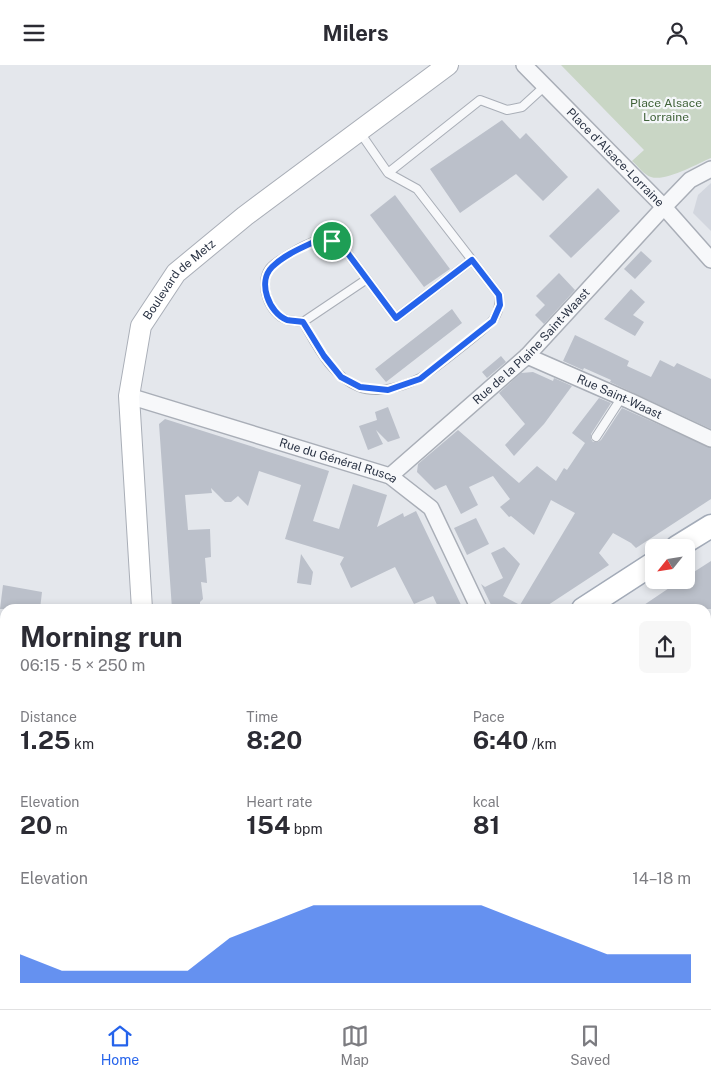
<!DOCTYPE html>
<html lang="en">
<head>
<meta charset="utf-8">
<style>
  :root { --surface:#fff; --page:#f7f7f7; --text:#2b2b33; --muted:#7c7c81; --line:#e1e1e2; --accent:#2563eb }
  body { margin:0; font-family:"Public Sans",sans-serif; background:var(--page); color:var(--text); height:100vh; display:flex; flex-direction:column; font-size:19px; white-space:nowrap }
  * { box-sizing:border-box; margin:0 }
  p { font-size:16px; color:var(--muted) }
  .icon { flex:none; width:28px; height:28px; fill:none; stroke:currentColor; stroke-width:2; stroke-linecap:round; stroke-linejoin:round }
  .map { position:relative; flex:1; overflow:hidden }
  .panel { position:absolute; left:0px; top:539px; width:711px; height:406px; display:flex; flex-direction:column; background:var(--surface); border-radius:15px 15px 0 0; box-shadow:0 2px 8px #0003 }
  .panel>* { flex:none }
  .needle { width:32px; rotate:240deg }
  .controls { position:absolute; left:645px; top:474px; display:grid; gap:10px }
  .controls a { display:grid; place-items:center; width:50px; height:50px; border-radius:8px; background:var(--surface); box-shadow:0 2px 8px #0003; font-size:25px }
  .pin { position:absolute; display:grid; place-items:center; width:42px; height:42px; color:#fff; margin:-21px; border:2px solid #fff; border-radius:50%; box-shadow:0 1px 5px #0007 }
  .round { display:grid; place-items:center; flex:none; width:52px; height:52px; border-radius:8px; background:var(--page) }
  .overview { display:flex; align-items:center; justify-content:space-between; height:85px; padding:0 20px }
  h1 { font-size:28px; font-weight:700; line-height:38px }
  .stats { display:grid; grid-template-columns:repeat(3,1fr); gap:8px; height:85px; padding:5px 20px }
  .stats div { display:grid; align-content:center }
  .stats b { font-size:25px; font-weight:700 }
  .stats small { font-size:14px; font-weight:400 }
  .stats p { font-size:14px }
  .chart { height:140px; padding:10px 20px }
  .chart p { display:flex; justify-content:space-between }
  .chart svg { width:100%; height:90px; margin-top:5px; fill:var(--accent); opacity:.7 }
  header { display:flex; justify-content:space-between; align-items:center; height:65px; padding:0 20px; background:var(--surface); font-size:22px; font-weight:700 }
  .dock { display:flex; justify-content:space-around; align-items:center; height:70px; border-top:1px solid var(--line); background:var(--surface); font-size:14px; color:var(--muted) }
  .dock a { display:grid; justify-items:center; gap:2px }
  .dock .current { color:var(--accent) }
  .map>svg:first-child { display:block }
  .built { fill:#d2d6de }
  .green { fill:#c9d6c5 }
  .water { fill:#9fb4cc }
  .building { fill:#bbc0ca }
  .lines { fill:none; stroke-linecap:round; stroke-linejoin:round }
  .lane-casing { stroke:#a9aeb7; stroke-width:10 }
  .street-casing { stroke:#a9aeb7; stroke-width:18 }
  .secondary-casing { stroke:#a9aeb7; stroke-width:22 }
  .primary-casing { stroke:#a3abb8; stroke-width:25 }
  .lane { stroke:#f7f8fa; stroke-width:8 }
  .street { stroke:#f7f8fa; stroke-width:15 }
  .secondary { stroke:#fff; stroke-width:20 }
  .primary { stroke:#fff; stroke-width:22 }
  .route-casing { stroke:#fff; stroke-width:10 }
  .route { stroke:#2563eb; stroke-width:6 }
  .labels { text-anchor:middle; stroke-width:4.5; stroke-linejoin:round; paint-order:stroke }
  .park-label { font-size:12px; fill:#3f6138; stroke:#f4f6f9 }
  .street-label { font-size:12px; fill:#2b3445; stroke:#f4f6f9 }
</style>
</head>
<body>
<header><svg class="icon" aria-label="menu" viewBox="0 0 24 24"><path d="M4 6h16M4 12h16M4 18h16"/></svg>Milers<svg class="icon" aria-label="person" viewBox="0 0 24 24"><circle cx="12" cy="8" r="4"/><path d="M4 21q1-7 8-7t8 7"/></svg></header>
<div class="map">
<svg width="711" height="944" viewBox="0 0 711 944">
  <rect width="100%" height="100%" fill="#e4e7ec"/>
  <path class="built" d="M 711,118 L 711,166 L 693,148 L 698,130 Z"/>
  <path class="green" d="M 561,0 L 711,0 L 711,93 C 697,99 665,117 651,112 C 644,110 638,101 632,96 L 644,85 Z"/>
  <path class="water" d="M 711,868 L 711,944 L 577,944 L 582,940 L 706,940 L 706,871 Z"/>
  <path class="building" d="M 502,55 L 520,74 L 526,68 L 568,112 L 543,136 L 516,109 L 460,148 L 430,104 Z
    M 598,123 L 620,146 L 571,193 L 549,171 Z
    M 395,130 L 450,204 L 424,222 L 370,150 Z
    M 641,186 L 652,196 L 635,214 L 624,204 Z
    M 559,208 L 575,225 L 544,259 L 535,250 L 545,240 L 536,231 Z
    M 631,224 L 645,237 L 633,250 L 644,257 L 635,271 L 604,254 Z
    M 452,244 L 462,258 L 386,317 L 375,304 Z
    M 575,270 L 629,296 L 627,301 L 651,312 L 660,295 L 674,302 L 677,298 L 711,314 L 711,364 L 610,317 L 611,315 L 584,303 L 583,305 L 563,296 Z
    M 501,291 L 506,297 L 487,313 L 482,307 Z
    M 533,307 L 553,316 L 554,313 L 572,321 L 544,359 L 514,391 L 505,380 L 525,359 L 499,328 L 521,308 Z
    M 599,333 L 611,338 L 591,369 L 591,374 L 593,377 L 598,377 L 601,375 L 622,343 L 711,383 L 711,434 L 636,483 L 631,478 L 613,468 L 599,488 L 609,500 L 542,544 L 493,544 L 481,519 L 485,522 L 503,513 L 491,488 L 504,482 L 520,499 L 503,531 L 520,540 L 575,448 L 551,435 L 534,470 L 511,451 L 509,452 L 500,442 L 510,434 L 493,411 L 469,422 L 478,440 L 461,449 L 446,420 L 435,425 L 417,407 L 418,399 L 458,365 L 519,418 L 537,401 L 556,416 L 564,403 L 567,405 L 585,378 L 572,368 Z
    M 388,342 L 400,373 L 388,377 L 376,365 L 383,379 L 368,385 L 359,361 L 377,355 L 375,347 Z
    M 165,354 L 329,406 L 313,456 L 339,464 L 353,419 L 387,430 L 377,462 L 403,448 L 404,452 L 416,446 L 463,544 L 439,544 L 433,531 L 414,539 L 395,502 L 351,523 L 340,499 L 344,492 L 285,474 L 301,420 L 259,406 L 248,441 L 238,431 L 231,437 L 225,437 L 211,423 L 212,428 L 185,430 L 188,465 L 210,464 L 211,492 L 205,493 L 207,518 L 201,517 L 203,534 L 200,537 L 200,544 L 172,544 L 159,359 Z
    M 476,453 L 489,479 L 467,490 L 454,463 Z
    M 301,489 L 313,507 L 311,520 L 297,518 Z
    M 711,496 L 711,544 L 638,544 L 681,515 L 686,515 L 686,512 Z
    M 3,520 L 42,527 L 40,544 L 0,544 Z"/>
  <g class="lines">
    <g class="lane-casing">
      <path id="lane" d="M 359,66 L 388,108 L 417,124 L 499,230 C 500,239 499,247 493,255 C 489,261 426,311 418,314 C 402,322 377,329 359,322 C 331,311 317,281 303,257 C 298,256 292,256 287,255 C 269,249 258,219 270,203 C 276,196 308,177 317,176 C 327,175 335,178 343,182 L 396,253 L 472,195
        M 388,108 L 480,35 L 507,45 L 522,42 L 545,21
        M 303,257 L 367,214
        M 596,372 L 622,332
        M 0,614 L 5,613
        M 0,740 L 5,739
        M 149,940 L 151,944"/>
    </g>
    <g class="street-casing">
      <g id="street">
        <path id="s1" d="M 524,0 L 664,142 L 690,115 L 711,104"/>
        <path id="s2" d="M 527,291 L 630,336 L 711,374"/>
        <path id="s3" d="M 129,331 L 390,411 L 431,443 L 479,544"/>
        <path id="s4" d="M 390,411 L 527,291 L 664,142 L 711,195"/>
        <path d="M 706,672 L 711,676"/>
        <path d="M 706,789 L 711,787"/>
        <path d="M 193,940 L 195,944"/>
      </g>
    </g>
    <g class="secondary-casing">
      <g id="secondary">
        <path id="s5" d="M 142,544 L 129,331 L 141,261 L 176,208 L 245,151 L 448,0"/>
        <path d="M 0,762 L 5,762"/>
        <path d="M 0,782 L 5,783"/>
        <path d="M 491,940 L 504,944"/>
      </g>
    </g>
    <g class="primary-casing">
      <path id="primary" d="M 677,482 L 711,461
        M 583,544 L 654,498
        M 0,917 L 5,914"/>
    </g>
    <use href="#lane" class="lane"/>
    <use href="#street" class="street"/>
    <use href="#secondary" class="secondary"/>
    <use href="#primary" class="primary"/>
  </g>
  <g class="lines">
    <g class="route-casing">
      <path id="route" d="M 316,176 L 332,176 L 343,182 L 396,253 L 472,195 L 499,230 L 500,240 L 493,256 L 420,314 L 388,325 L 360,322 L 341,312 L 324,291 L 303,257 C 298,256 292,256 287,255 C 269,248 257,217 272,202 C 284,190 301,183 316,176 Z"/>
    </g>
    <use href="#route" class="route"/>
  </g>
  <g class="labels">
    <g class="park-label">
      <text x="666" y="42">Place Alsace<tspan x="666" dy="14">Lorraine</tspan></text>
    </g>
    <g class="street-label">
      <text dy="4" stroke="none"><textPath href="#s1" startOffset="130">Place d'Alsace-Lorraine</textPath></text>
      <text dy="4" stroke="none"><textPath href="#s5" startOffset="345">Boulevard de Metz</textPath></text>
      <text dy="4" stroke="none"><textPath href="#s4" startOffset="192">Rue de la Plaine Saint-Waast</textPath></text>
      <text dy="4" stroke="none"><textPath href="#s2" startOffset="101">Rue Saint-Waast</textPath></text>
      <text dy="4" stroke="none"><textPath href="#s3" startOffset="219">Rue du Général Rusca</textPath></text>
    </g>
  </g>
</svg>
<div class="controls">
<a><svg class="needle" viewBox="-14 -14 28 28"><path d="M0-13l5 13h-10z" fill="#e53935"/><path d="M0 13l5-13h-10z" fill="#7c7c81"/></svg></a>
</div>
<div class="pin" style="left:332px;top:176px;background:#1e9e55"><svg class="icon" aria-label="arrive" viewBox="0 0 24 24"><path d="M6 21V4h12l-3 4 3 4H6"/></svg></div>
<section class="panel">
<div class="overview"><div><h1>Morning run</h1><p>06:15 · 5 × 250 m</p></div><a class="round"><svg class="icon" aria-label="share" viewBox="0 0 24 24"><path d="M12 15V3M7 8l5-5 5 5M5 13v7h14v-7"/></svg></a></div>
<div class="stats">
<div><p>Distance</p><b>1.25<small> km</small></b></div>
<div><p>Time</p><b>8:20</b></div>
<div><p>Pace</p><b>6:40<small> /km</small></b></div>
</div>
<div class="stats">
<div><p>Elevation</p><b>20<small> m</small></b></div>
<div><p>Heart rate</p><b>154<small> bpm</small></b></div>
<div><p>kcal</p><b>81</b></div>
</div>
<div class="chart"><p><span>Elevation</span>14–18 m</p>
<svg viewBox="0 0 160 44" preserveAspectRatio="none"><path d="M0 44V30L10 38L20 38L30 38L40 38L50 22L60 14L70 6L80 6L90 6L100 6L110 6L120 14L130 22L140 30L150 30L160 30V44z"/></svg>
</div>
</section>
</div>
<nav class="dock">
<a class="current"><svg class="icon" aria-label="home" viewBox="0 0 24 24"><path d="M3 11l9-7 9 7M6 9v11h12V9"/></svg>Home</a>
<a><svg class="icon" aria-label="map" viewBox="0 0 24 24"><path d="M3 6l6-2 6 2 6-2v14l-6 2-6-2-6 2zM9 4v14M15 6v14"/></svg>Map</a>
<a><svg class="icon" aria-label="saved" viewBox="0 0 24 24"><path d="M7 4h10v16l-5-4-5 4z"/></svg>Saved</a>
</nav>
</body>
</html>
